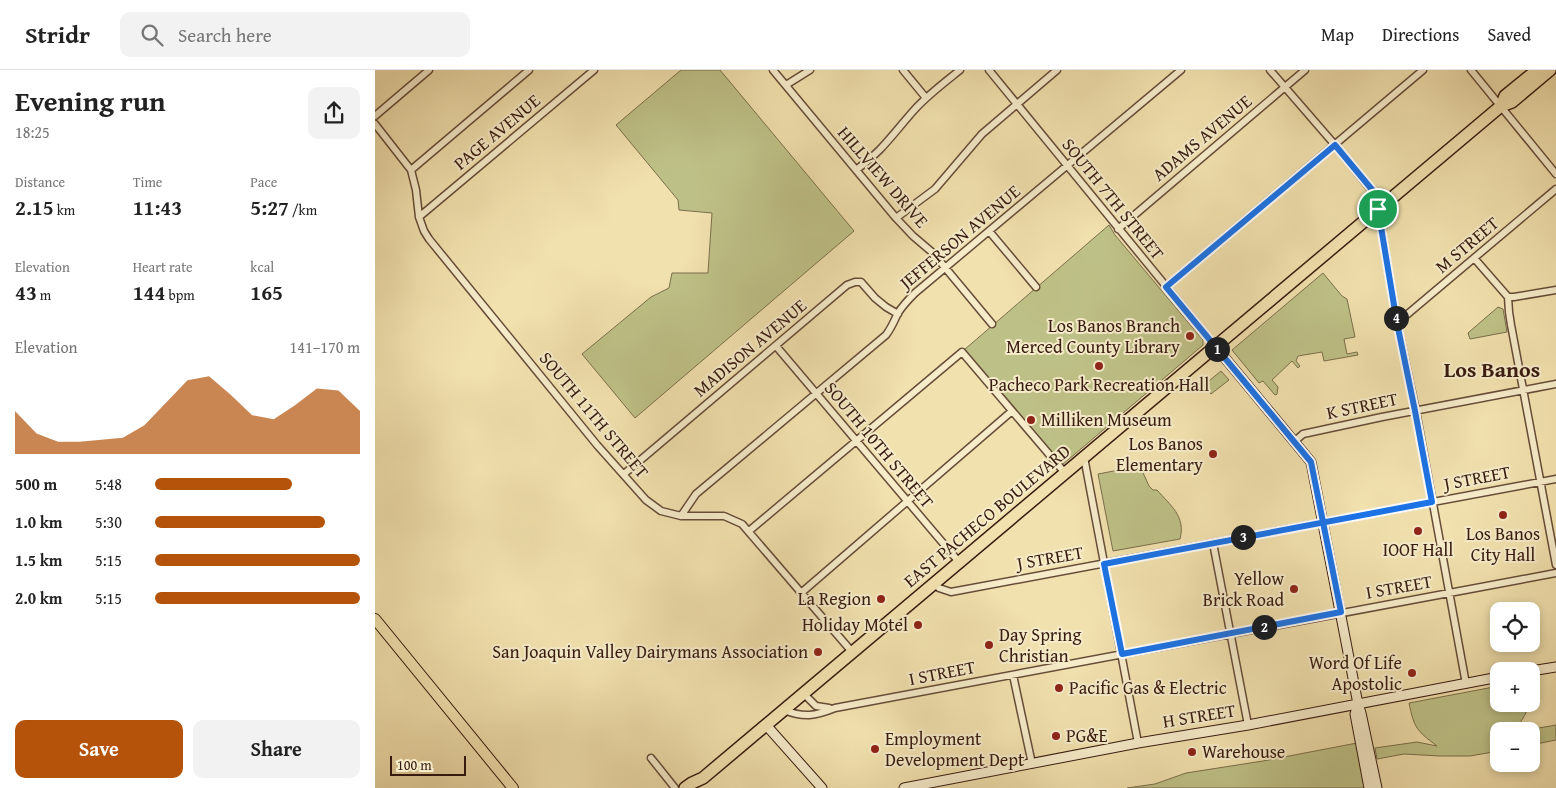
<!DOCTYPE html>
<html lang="en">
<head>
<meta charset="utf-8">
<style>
  :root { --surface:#fff; --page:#f2f2f2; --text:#222; --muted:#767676; --line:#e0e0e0; --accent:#b45309 }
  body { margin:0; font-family:"Gentium Book Plus",serif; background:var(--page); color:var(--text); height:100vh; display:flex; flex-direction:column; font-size:19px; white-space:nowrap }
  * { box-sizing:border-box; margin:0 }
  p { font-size:16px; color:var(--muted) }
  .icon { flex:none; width:28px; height:28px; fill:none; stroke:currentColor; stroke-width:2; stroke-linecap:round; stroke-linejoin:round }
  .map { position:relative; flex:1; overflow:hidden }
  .side { display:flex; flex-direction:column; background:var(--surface); width:375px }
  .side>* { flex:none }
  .controls { position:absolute; left:1115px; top:532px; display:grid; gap:10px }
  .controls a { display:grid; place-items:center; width:50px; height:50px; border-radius:10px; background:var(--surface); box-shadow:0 2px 8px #0003; font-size:25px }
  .scale { position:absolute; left:15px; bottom:12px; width:76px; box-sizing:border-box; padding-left:5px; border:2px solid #381b10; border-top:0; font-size:14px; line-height:18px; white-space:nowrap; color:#381b10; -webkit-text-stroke:4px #f6ecca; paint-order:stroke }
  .pin { position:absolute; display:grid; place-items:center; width:42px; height:42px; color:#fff; margin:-21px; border:2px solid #fff; border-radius:50%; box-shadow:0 1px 5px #0007 }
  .km { position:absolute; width:25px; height:25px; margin:-12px; border-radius:50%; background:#222; color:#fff; font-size:14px; line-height:25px; text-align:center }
  .round { display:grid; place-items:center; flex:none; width:52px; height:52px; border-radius:10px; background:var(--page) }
  .overview { display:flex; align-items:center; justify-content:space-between; height:85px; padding:0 15px }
  h1 { font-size:28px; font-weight:700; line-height:38px }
  .metrics { display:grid; grid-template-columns:repeat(3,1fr); gap:8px; height:85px; padding:5px 15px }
  .metrics div { display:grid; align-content:center }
  .metrics b { font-size:21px; font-weight:700 }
  .metrics small { font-size:14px; font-weight:400 }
  .metrics p { font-size:14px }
  .chart { height:140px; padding:10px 15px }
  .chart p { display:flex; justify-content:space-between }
  .chart svg { width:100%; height:90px; margin-top:5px; fill:var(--accent); opacity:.7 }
  .cta { display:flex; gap:10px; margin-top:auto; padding:10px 15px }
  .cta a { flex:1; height:58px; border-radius:10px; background:var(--accent); color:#fff; font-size:20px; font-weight:700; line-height:58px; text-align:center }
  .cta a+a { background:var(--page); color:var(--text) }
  ul { padding:0 15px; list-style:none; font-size:16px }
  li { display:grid; grid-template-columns:80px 60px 1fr; align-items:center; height:38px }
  li i { height:12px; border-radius:6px; background:var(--accent) }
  header { display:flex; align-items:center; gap:30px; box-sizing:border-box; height:70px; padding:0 25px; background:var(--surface); border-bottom:1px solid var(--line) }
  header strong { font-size:24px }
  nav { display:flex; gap:28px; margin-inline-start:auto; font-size:18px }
  .search { width:350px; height:45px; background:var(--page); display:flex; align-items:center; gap:12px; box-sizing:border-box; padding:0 18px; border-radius:10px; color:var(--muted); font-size:19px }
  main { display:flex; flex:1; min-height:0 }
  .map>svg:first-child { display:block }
  .green { fill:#bec187; stroke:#7b6e4c }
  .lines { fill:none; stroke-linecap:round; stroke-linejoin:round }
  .street-casing { stroke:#664c38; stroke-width:9 }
  .secondary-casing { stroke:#381b10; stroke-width:11 }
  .primary-casing { stroke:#381b10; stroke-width:12 }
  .highway-casing { stroke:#381b10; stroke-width:14 }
  .street { stroke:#f6ecca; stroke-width:6 }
  .secondary { stroke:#f6ecca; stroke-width:9 }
  .primary { stroke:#f1e1ae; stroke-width:10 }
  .highway { stroke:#f1e1ae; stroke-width:11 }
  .route-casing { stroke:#fff; stroke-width:10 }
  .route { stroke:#1a73e8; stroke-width:6 }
  .poi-dot { fill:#8f2418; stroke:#f6ecca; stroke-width:2 }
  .labels { text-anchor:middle; stroke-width:4; stroke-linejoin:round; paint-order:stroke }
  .street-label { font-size:18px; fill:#381b10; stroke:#f6ecca }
  .poi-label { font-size:18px; fill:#381b10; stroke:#f6ecca; text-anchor:end }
  .district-label { font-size:22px; font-weight:bold; fill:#381b10; stroke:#f6ecca }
</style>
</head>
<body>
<header>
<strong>Stridr</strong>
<div class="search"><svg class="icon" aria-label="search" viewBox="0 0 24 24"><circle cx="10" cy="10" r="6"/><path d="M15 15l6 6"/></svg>Search here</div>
<nav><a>Map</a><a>Directions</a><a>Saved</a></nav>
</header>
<main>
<section class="side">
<div class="overview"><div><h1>Evening run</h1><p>18:25</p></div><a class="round"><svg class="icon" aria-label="share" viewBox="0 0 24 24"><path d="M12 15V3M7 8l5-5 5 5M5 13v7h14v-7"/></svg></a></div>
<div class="metrics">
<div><p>Distance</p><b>2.15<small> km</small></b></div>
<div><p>Time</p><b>11:43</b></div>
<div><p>Pace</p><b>5:27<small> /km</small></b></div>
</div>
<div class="metrics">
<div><p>Elevation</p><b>43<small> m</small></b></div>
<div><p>Heart rate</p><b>144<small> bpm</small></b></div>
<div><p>kcal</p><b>165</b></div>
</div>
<div class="chart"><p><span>Elevation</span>141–170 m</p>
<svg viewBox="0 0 160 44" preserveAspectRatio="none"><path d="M0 44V23L10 34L20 38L30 38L40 37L50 36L60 30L70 19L80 8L90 6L100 15L110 25L120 27L130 20L140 12L150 13L160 23V44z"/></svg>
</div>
<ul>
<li><b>500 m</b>5:48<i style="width:67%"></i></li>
<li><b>1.0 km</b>5:30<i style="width:83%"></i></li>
<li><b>1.5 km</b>5:15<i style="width:100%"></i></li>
<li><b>2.0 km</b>5:15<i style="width:100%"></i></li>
</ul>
<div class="cta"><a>Save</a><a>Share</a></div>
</section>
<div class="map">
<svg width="1181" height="718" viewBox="0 0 1181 718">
  <rect width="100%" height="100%" fill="#f1e1ae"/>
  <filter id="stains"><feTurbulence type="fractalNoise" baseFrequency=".004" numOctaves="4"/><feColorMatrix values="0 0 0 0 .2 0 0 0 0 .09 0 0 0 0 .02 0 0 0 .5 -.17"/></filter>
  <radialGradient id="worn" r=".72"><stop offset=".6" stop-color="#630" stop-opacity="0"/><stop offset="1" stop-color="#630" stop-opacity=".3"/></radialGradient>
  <path class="green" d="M 306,0 L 345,0 L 479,161 L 260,348 L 207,284 L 276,227 L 294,218 L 297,203 L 333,203 L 337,143 L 304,140 L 303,130 L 241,55 Z
    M 734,155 L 740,165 L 828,270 L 828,275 L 687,395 L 589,280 Z
    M 948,203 L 967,226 L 972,229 L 980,267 L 969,269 L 972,284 L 982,282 L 983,285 L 949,291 L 947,282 L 923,286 L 921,291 L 925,296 L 923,298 L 917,291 L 897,310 L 903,317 L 902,324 L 900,325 L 888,311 L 884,313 L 857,280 Z
    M 1123,237 L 1128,239 L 1132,262 L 1095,269 L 1093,263 Z
    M 846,301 L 854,310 L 836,324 L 829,315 Z
    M 765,396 L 774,416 L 778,420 L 782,420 C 795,435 811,446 805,469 L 738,481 L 723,404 Z
    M 1124,616 L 1124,634 L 1154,634 C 1151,645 1146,653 1137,661 L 1124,661 L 1124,681 L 1095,686 L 1065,686 L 1029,684 L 1002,689 L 1000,678 L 1042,672 L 1062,676 C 1042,661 1039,658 1034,633 Z
    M 1181,655 L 1181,670 L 1156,675 L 1156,661 L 1147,661 Z
    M 982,673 L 990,718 L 752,718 L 780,714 L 811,703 L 888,691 Z"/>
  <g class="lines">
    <g class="street-casing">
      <path id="street" d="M 398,0 L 521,148 L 538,166 L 558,183 L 617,254
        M 528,0 L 551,28
        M 614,0 L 840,276
        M 895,0 L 960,75 L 1001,126 L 1022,253 L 1041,341 L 1091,614
        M 1096,0 L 1181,104
        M 411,15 L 435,0
        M 0,46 L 54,0
        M 0,54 L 36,100 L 41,120 L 44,147 L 49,161 L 54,169 L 222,375 L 271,430 L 286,441 L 306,446 L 349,446 L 367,454 L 478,583
        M 36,100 L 154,0
        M 481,100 C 507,82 520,61 541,38 C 554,24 570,12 585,0
        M 44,147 L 219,0
        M 521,148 L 560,119 L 607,64 L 682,0
        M 743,159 L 930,0
        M 614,161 L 661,217
        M 1099,188 L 1133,227 L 1134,242 L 1136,255 L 1181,495
        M 791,217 L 1048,0
        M 1133,227 L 1139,227 L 1181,220
        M 1022,253 L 1181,119
        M 401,276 L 584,492
        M 920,371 L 928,364 L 1007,347 L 1181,314
        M 709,387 L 763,673
        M 249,404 L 472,215 L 480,212 L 486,212 L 500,228 L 511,237 L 523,244
        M 306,446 L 321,424 L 511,265 C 517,257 519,251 523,243 C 528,235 534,229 540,223 L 806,0
        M 374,461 L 587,282 L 690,403
        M 838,473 L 873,655
        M 560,514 L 564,518 L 576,522 L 1181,409
        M 426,523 L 637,341
        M 638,605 L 657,694
        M 429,624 L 441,636 L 454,638
        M 409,640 C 429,648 440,646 460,638 L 1181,503
        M 276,688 L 300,718"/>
    </g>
    <g class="secondary-casing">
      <path id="secondary" d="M 840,276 L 936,392 L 983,634 L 986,643 L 1002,718
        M 1156,601 L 1181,597
        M 983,634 L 980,644 L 994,718
        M 391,655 L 447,718
        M 529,718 L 763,673 L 873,655 L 1124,607"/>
    </g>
    <g class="primary-casing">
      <path id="primary" d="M 0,549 L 138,718"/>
    </g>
    <g class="highway-casing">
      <path id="highway" d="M 1126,36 L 1130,26 L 1162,0
        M 310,718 L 317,713 L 328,708 L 1126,36 L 1137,32 L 1175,0"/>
    </g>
    <use href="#street" class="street"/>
    <use href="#secondary" class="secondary"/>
    <use href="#primary" class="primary"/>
    <use href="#highway" class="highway"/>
  </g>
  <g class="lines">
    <g class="route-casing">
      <path id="route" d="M 1003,139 L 999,122 L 960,75 L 791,217 L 936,392 L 966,542 L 747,584 L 729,494 C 838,473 947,453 1057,432 L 1040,341 L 1022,253 L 1003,139"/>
    </g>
    <use href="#route" class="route"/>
  </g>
  <g class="poi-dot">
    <circle cx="815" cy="266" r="5"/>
    <circle cx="724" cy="296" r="5"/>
    <circle cx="656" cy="350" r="5"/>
    <circle cx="838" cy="384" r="5"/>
    <circle cx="1128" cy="445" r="5"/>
    <circle cx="1043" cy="461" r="5"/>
    <circle cx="919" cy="519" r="5"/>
    <circle cx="506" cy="529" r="5"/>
    <circle cx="543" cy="555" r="5"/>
    <circle cx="614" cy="575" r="5"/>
    <circle cx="443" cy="582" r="5"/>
    <circle cx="1037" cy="603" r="5"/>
    <circle cx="684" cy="618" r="5"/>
    <circle cx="681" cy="666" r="5"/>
    <circle cx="500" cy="679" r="5"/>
    <circle cx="817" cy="682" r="5"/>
  </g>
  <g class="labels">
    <g class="street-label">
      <text transform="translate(122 62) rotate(-40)" y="6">PAGE AVENUE</text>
      <text transform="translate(827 68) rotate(-40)" y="6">ADAMS AVENUE</text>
      <text transform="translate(508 107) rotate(49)" y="6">HILLVIEW DRIVE</text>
      <text transform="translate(738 129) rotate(51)" y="6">SOUTH 7TH STREET</text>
      <text transform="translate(585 167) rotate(-40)" y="6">JEFFERSON AVENUE</text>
      <text transform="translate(1092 175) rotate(-40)" y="6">M STREET</text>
      <text transform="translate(375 278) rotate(-40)" y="6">MADISON AVENUE</text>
      <text transform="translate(987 336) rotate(-12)" y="6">K STREET</text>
      <text transform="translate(219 345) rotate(50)" y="6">SOUTH 11TH STREET</text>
      <text transform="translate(504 375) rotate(50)" y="6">SOUTH 10TH STREET</text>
      <text transform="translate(1102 408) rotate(-11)" y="6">J STREET</text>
      <text transform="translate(612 446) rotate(-40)" y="6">EAST PACHECO BOULEVARD</text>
      <text transform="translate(675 488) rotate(-10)" y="6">J STREET</text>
      <text transform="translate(1024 517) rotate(-10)" y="6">I STREET</text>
      <text transform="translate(567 603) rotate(-11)" y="6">I STREET</text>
      <text transform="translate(824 646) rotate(-9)" y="6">H STREET</text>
    </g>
    <g class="poi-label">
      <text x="805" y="262">Los Banos Branch<tspan x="805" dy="21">Merced County Library</tspan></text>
      <text x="724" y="321" text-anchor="middle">Pacheco Park Recreation Hall</text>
      <text x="666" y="356" text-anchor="start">Milliken Museum</text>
      <text x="828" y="380">Los Banos<tspan x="828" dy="21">Elementary</tspan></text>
      <text x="1128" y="470" text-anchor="middle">Los Banos<tspan x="1128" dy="21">City Hall</tspan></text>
      <text x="1043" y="486" text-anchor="middle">IOOF Hall</text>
      <text x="909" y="515">Yellow<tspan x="909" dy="21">Brick Road</tspan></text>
      <text x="496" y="535">La Region</text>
      <text x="533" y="561">Holiday Motel</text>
      <text x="624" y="571" text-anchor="start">Day Spring<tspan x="624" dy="21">Christian</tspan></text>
      <text x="433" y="588">San Joaquin Valley Dairymans Association</text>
      <text x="1027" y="599">Word Of Life<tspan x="1027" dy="21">Apostolic</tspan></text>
      <text x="694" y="624" text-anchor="start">Pacific Gas &amp; Electric</text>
      <text x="691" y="672" text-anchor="start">PG&amp;E</text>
      <text x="510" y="675" text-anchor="start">Employment<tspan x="510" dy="21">Development Dept</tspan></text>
      <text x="827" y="688" text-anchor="start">Warehouse</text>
    </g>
    <g class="district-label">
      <text x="1117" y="307">Los Banos</text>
    </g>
  </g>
  <rect width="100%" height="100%" filter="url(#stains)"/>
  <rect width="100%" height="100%" fill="url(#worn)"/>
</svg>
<div class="controls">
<a><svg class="icon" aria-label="locate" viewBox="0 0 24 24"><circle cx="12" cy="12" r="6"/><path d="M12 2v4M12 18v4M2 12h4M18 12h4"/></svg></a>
<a>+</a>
<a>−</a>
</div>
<div class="scale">100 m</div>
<div class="pin" style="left:1003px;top:139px;background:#1e9e55"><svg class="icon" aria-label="arrive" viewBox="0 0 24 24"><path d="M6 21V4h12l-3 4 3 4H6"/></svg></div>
<b class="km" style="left:842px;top:279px">1</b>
<b class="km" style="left:889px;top:557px">2</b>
<b class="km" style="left:868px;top:467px">3</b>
<b class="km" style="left:1021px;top:248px">4</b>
</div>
</main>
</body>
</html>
